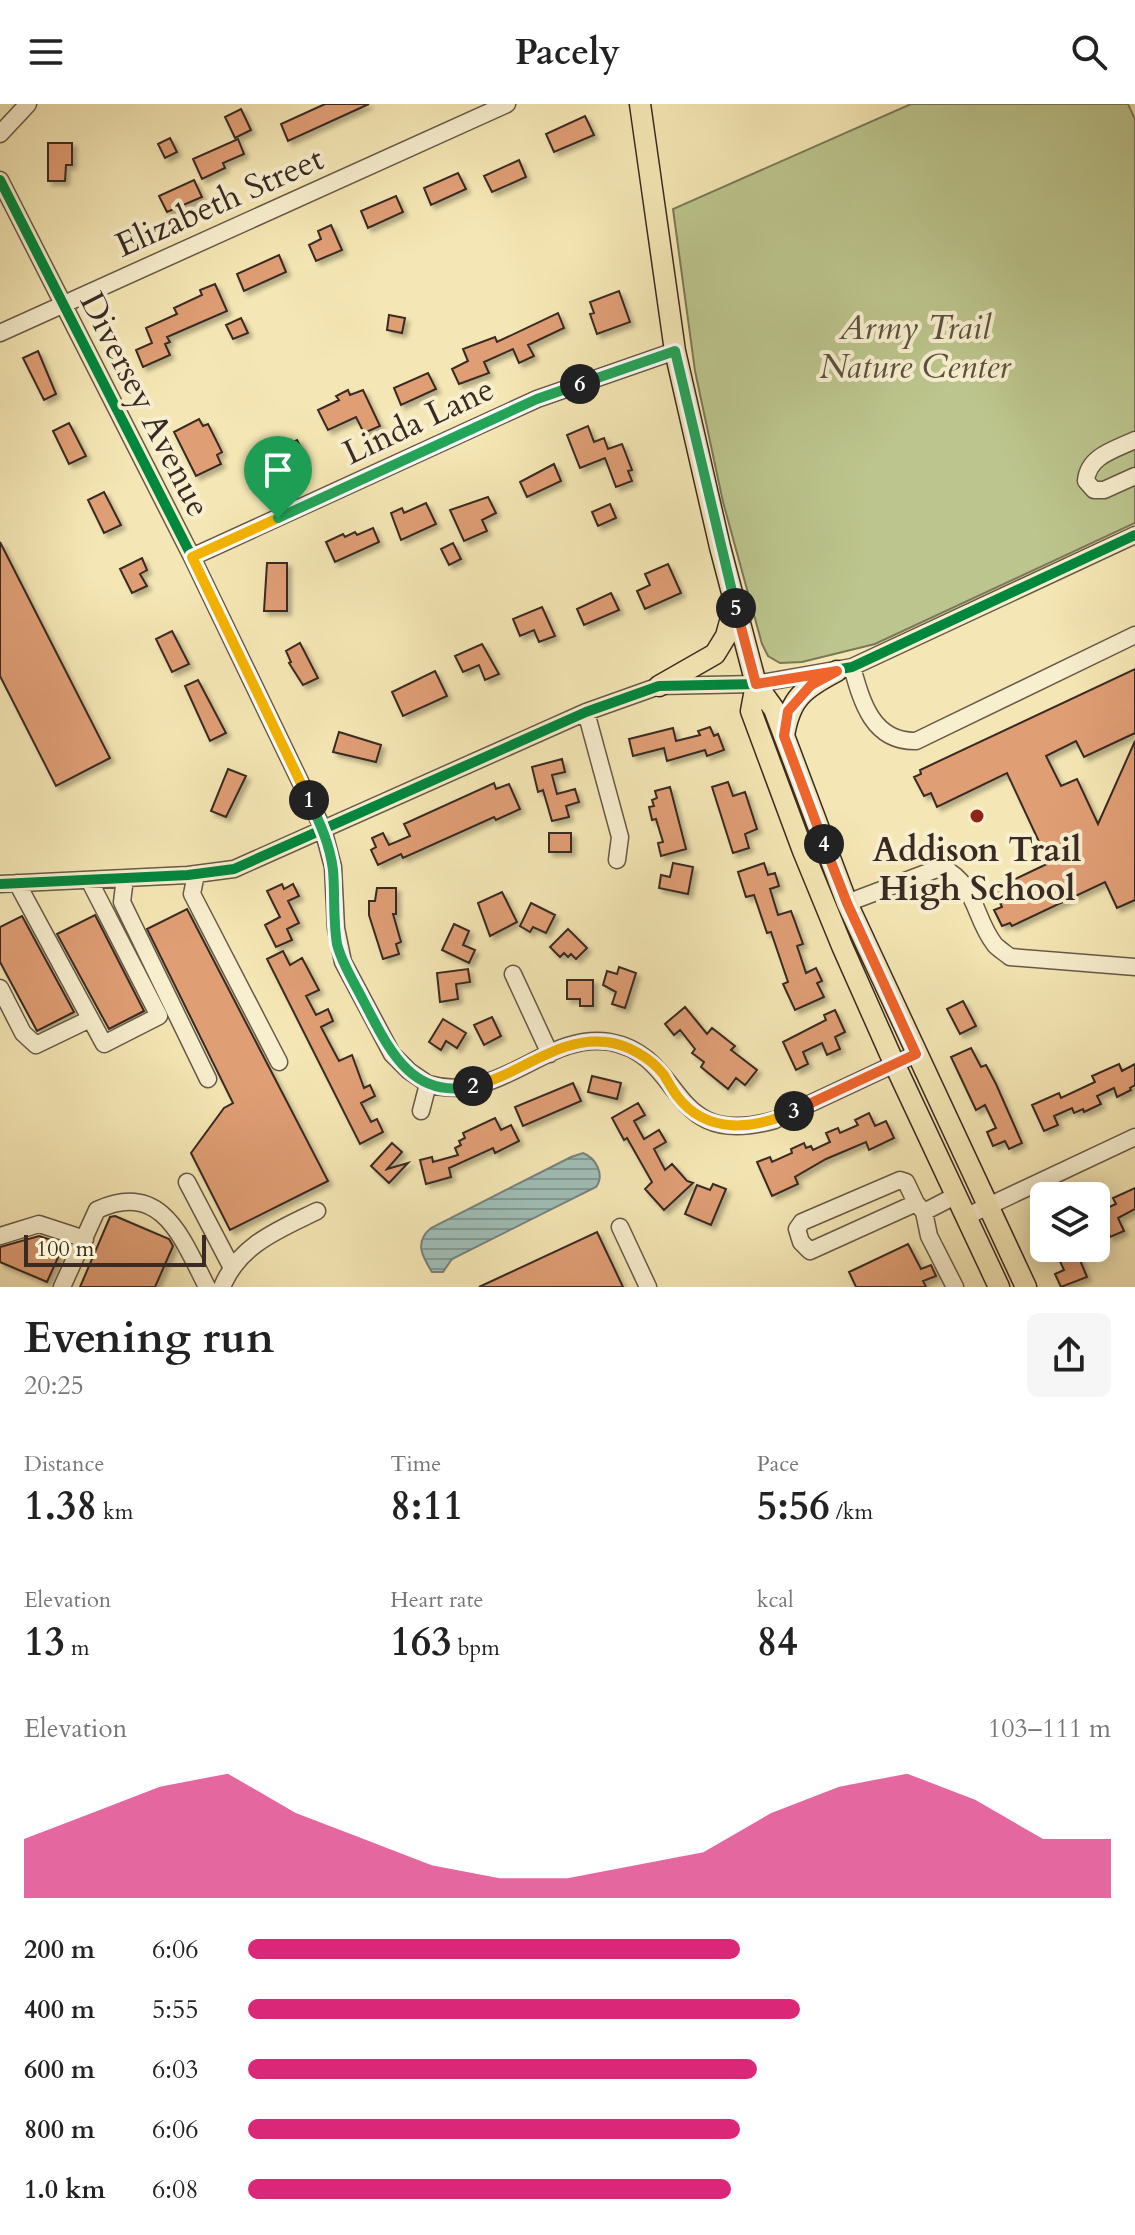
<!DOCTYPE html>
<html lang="en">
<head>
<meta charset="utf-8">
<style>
  :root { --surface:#fff; --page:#f6f6f6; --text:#222; --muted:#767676; --accent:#db2777 }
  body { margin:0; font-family:Cardo,serif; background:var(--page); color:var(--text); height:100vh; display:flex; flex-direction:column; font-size:30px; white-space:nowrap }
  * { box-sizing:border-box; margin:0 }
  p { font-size:26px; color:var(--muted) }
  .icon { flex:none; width:44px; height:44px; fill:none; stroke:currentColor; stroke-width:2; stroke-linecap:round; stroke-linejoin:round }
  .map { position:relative; height:1183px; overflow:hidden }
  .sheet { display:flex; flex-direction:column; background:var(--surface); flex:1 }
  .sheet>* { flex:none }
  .tools { position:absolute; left:1030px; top:1078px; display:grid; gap:16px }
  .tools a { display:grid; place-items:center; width:80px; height:80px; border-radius:12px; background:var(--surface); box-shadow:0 4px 20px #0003; font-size:40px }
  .scale { position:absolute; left:24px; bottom:20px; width:182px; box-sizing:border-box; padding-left:8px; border:4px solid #392a24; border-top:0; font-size:22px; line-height:28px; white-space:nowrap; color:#392a24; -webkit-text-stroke:6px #f8efcf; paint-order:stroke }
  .pin { position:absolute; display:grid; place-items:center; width:68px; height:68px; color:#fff; margin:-82px -34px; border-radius:50% 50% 50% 0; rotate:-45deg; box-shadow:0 0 8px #0007 }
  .pin .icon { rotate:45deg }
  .km { position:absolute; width:40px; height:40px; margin:-20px; border-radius:50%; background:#222; color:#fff; font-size:22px; line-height:40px; text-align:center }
  .round { display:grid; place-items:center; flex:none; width:84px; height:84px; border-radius:12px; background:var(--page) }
  .overview { display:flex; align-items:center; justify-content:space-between; height:136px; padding:0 24px }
  h1 { font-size:44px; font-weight:800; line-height:60px }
  .figures { display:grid; grid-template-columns:repeat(3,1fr); gap:12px; height:136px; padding:8px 24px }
  .figures div { display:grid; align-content:center }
  .figures b { font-size:40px; font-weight:800 }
  .figures small { font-size:22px; font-weight:400 }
  .figures p { font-size:22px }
  .chart { height:224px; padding:16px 24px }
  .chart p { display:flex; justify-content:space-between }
  .chart svg { width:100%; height:144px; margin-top:8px; fill:var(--accent); opacity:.7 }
  ul { padding:0 24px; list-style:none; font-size:26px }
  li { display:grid; grid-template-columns:128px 96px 1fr; align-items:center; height:60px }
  li i { height:20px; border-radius:10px; background:var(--accent) }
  header { display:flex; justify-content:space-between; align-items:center; height:104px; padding:0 24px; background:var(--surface); font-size:36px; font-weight:800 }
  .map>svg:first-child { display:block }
  .park { fill:#bcc58d; stroke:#7a7858; stroke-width:2 }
  .water { fill:url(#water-rules); stroke:#77837c; stroke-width:2 }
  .building { fill:#e09e74; stroke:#392a24; stroke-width:2; filter:url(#shadow) }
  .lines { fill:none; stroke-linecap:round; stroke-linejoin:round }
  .minor-casing { stroke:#685948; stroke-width:19 }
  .major-casing { stroke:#392a24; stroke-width:23 }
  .minor { stroke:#f8efcf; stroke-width:16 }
  .major { stroke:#f5e7b5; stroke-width:20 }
  .cycleway-casing { stroke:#f8efcf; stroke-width:15 }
  .cycleway { stroke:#00873e; stroke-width:10 }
  .split-1-casing { stroke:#fff; stroke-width:16 }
  .split-2-casing { stroke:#fff; stroke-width:16 }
  .split-3-casing { stroke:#fff; stroke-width:16 }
  .split-4-casing { stroke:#fff; stroke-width:16 }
  .split-5-casing { stroke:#fff; stroke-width:16 }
  .split-6-casing { stroke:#fff; stroke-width:16 }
  .split-7-casing { stroke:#fff; stroke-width:16 }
  .split-1 { stroke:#f5b400; stroke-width:10 }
  .split-2 { stroke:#22a559; stroke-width:10 }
  .split-3 { stroke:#f5b400; stroke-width:10 }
  .split-4 { stroke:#f0652b; stroke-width:10 }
  .split-5 { stroke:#f0652b; stroke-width:10 }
  .split-6 { stroke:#22a559; stroke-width:10 }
  .split-7 { stroke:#22a559; stroke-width:10 }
  .poi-dot { fill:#8f2418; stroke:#f8efcf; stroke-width:3 }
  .labels { text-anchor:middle; stroke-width:8; stroke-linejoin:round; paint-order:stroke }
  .street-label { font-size:34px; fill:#392a24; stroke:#f8efcf }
  .park-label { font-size:34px; font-style:italic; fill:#5a513e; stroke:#f8efcf }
  .poi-label { font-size:34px; font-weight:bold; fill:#392a24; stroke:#f8efcf }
</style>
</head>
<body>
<header><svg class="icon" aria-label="menu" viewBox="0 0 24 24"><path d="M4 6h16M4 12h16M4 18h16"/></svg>Pacely<svg class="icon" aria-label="search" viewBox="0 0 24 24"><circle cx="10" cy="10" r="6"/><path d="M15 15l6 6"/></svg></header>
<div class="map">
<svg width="1135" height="1183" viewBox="0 0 1135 1183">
  <defs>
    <pattern id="water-rules" width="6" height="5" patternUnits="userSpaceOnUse" patternTransform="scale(2)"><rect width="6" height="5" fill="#a0beb7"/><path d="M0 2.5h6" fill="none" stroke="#839b95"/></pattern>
    <filter id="shadow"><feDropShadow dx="4" dy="4" stdDeviation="2" flood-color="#0004"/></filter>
  </defs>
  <rect width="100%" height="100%" fill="#f5e7b5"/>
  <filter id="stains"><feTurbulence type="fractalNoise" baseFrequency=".0025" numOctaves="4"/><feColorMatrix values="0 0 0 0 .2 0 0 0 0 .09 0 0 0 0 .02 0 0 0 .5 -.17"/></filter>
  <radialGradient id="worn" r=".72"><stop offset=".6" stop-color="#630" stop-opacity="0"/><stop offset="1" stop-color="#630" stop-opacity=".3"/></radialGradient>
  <path class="park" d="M 911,0 L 1128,0 L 1135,15 L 1135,419 L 875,540 L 802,558 L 780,559 L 768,552 L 762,540 L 723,398 L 695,267 L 673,105 Z"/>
  <path class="water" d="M 583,1049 C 596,1054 605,1071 596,1083 L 452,1155 L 443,1168 L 432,1168 C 422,1152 414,1138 431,1124 L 571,1053 Z"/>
  <path class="building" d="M 325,0 L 369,0 L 288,37 L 281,20 Z
    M 241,5 L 251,26 L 235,34 L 225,13 Z
    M 585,12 L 594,31 L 554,48 L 546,30 Z
    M 170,34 L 177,48 L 165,54 L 158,40 Z
    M 238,35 L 244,50 L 223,59 L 225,64 L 202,75 L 193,55 Z
    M 48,39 L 72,39 L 72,61 L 66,61 L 65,77 L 48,77 Z
    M 519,56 L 526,73 L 492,88 L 484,72 Z
    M 458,69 L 466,85 L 431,101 L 424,84 Z
    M 194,76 L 202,93 L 167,108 L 159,92 Z
    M 396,92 L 403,108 L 368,124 L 361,107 Z
    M 331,121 L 342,146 L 316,157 L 309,141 L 321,135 L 318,127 Z
    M 279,151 L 286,168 L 244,187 L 237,170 Z
    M 215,180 L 227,207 L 167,233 L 170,238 L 165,240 L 170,251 L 143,263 L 136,246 L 152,239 L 146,224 L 177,210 L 174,204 L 202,191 L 200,186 Z
    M 619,187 L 630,218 L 597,230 L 590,210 L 594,209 L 590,198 Z
    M 558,209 L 564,224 L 528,241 L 534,252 L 519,259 L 513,245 L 484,258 L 489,269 L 459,280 L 452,265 L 468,257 L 463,245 L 495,233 L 497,238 Z
    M 389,211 L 405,214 L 402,229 L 387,226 Z
    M 241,214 L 248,229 L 233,235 L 226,221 Z
    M 38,247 L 56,290 L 44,296 L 23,254 Z
    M 428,269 L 436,285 L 401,301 L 394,284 Z
    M 348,286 L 350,291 L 363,286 L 380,322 L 364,329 L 356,313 L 328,326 L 318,306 L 339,296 L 336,292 Z
    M 199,315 L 203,322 L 208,320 L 222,348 L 217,351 L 221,360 L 196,372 L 174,328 Z
    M 69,319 L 86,352 L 69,360 L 53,327 Z
    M 588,322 L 594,338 L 604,334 L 608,345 L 622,340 L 632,366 L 628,367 L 632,377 L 616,383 L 605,354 L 580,364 L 567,331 Z
    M 297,336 L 306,353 L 278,367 L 269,350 Z
    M 554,360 L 561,377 L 527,393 L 520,378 Z
    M 104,388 L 121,421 L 104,429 L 88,396 Z
    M 488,393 L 496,409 L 482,416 L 487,427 L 464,437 L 450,406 Z
    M 426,399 L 436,420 L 401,436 L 391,409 L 402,404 L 404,409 Z
    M 610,400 L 616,414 L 598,422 L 592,408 Z
    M 373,424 L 379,438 L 335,458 L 326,438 L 343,430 L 345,433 L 355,428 L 357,431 Z
    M 0,438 L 110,654 L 56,682 L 0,572 Z
    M 453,439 L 461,455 L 449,461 L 441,445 Z
    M 142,454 L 147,466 L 140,470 L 147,482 L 132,489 L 120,465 Z
    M 267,459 L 287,459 L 287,507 L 264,507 Z
    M 668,460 L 681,489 L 645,505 L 637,487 L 650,481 L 645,470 Z
    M 611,489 L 619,506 L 584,521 L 577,505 Z
    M 542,503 L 555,532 L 539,538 L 534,526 L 520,532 L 513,515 Z
    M 172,527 L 189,560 L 172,568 L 156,535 Z
    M 300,539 L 318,574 L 303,581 L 289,559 L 291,558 L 286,547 Z
    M 482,540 L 499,570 L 485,576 L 479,561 L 463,568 L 455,552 Z
    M 1135,565 L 1135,629 L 1084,653 L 1076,637 L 1046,652 L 1061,682 L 1077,675 L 1098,720 L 1135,637 L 1135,796 L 1117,804 L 1105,778 L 1012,822 L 1010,819 L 1002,822 L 994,806 L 1002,803 L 994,785 L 1049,759 L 1007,669 L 937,703 L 931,689 L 924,692 L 914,673 L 921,670 L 920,666 Z
    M 435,567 L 447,592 L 403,612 L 392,588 Z
    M 198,576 L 226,629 L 210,637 L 185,582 Z
    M 710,623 L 714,632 L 718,630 L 724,646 L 707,652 L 705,646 L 667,657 L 664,644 L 633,652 L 629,635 L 673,624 L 676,637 L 700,631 L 698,627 Z
    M 339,628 L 381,641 L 376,658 L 333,648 Z
    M 562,655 L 565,668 L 552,671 L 557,690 L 575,685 L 579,698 L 566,702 L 569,713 L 552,717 L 543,686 L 538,688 L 532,663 Z
    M 228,665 L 246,672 L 226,713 L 211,707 Z
    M 728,678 L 733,692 L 745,688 L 757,725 L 745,730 L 749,744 L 733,749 L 712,683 Z
    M 494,679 L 496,685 L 509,680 L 520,705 L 496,716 L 494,713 L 403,754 L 401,750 L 378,761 L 371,746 L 376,743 L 372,734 L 383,729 L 389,741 L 410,732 L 404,720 Z
    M 670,683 L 686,745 L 661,752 L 658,739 L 663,738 L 656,715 L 652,716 L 649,703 L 654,702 L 652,696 L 657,694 L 655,687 Z
    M 549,729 L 571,729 L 571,748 L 549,748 Z
    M 673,759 L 693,763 L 688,790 L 659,784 L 661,771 L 670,773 Z
    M 764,759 L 768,771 L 775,769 L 779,782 L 770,785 L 778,811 L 791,807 L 803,840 L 797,842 L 806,869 L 816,864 L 822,877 L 817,879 L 824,893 L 795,906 L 783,880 L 788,878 L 771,828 L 767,829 L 754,791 L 746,793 L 738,768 Z
    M 282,780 L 284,785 L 293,780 L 299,792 L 288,797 L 299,819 L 287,825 L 292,836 L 276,843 L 265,821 L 280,813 L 267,787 Z
    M 377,784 L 396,784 L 396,810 L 393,810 L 401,838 L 396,840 L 399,850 L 383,855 L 369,811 L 369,797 L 375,797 Z
    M 502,788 L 517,818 L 490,832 L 478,799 Z
    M 531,799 L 555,811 L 546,829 L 533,823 L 530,828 L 520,822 Z
    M 187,805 L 328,1077 L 230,1126 L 191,1049 L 224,1004 L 233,999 L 147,825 Z
    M 95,811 L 144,907 L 109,925 L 57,830 Z
    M 22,812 L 74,908 L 37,927 L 0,858 L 0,823 Z
    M 454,820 L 469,827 L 463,841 L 475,846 L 469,859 L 442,846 Z
    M 568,825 L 587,844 L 576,855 L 571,850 L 568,853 L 564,849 L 560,853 L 550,843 Z
    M 283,847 L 290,861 L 302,854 L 319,886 L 306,892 L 316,911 L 328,905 L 333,917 L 321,923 L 332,944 L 339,957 L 352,951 L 364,984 L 370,981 L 375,992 L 361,999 L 371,1018 L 377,1015 L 383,1028 L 360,1040 L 267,855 Z
    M 619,863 L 636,869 L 625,904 L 612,900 L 616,888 L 603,881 L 607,867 L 617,870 Z
    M 468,865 L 470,878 L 456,880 L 458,895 L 440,898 L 437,869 Z
    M 567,876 L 593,876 L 593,902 L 580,902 L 580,895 L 567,895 Z
    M 963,897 L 976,922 L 960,930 L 947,905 Z
    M 685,903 L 707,930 L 712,924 L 735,942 L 731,946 L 757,966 L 745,981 L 736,974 L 728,985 L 701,963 L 704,958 L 692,949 L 695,945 L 680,926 L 674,931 L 665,920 Z
    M 835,906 L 845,928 L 835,933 L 840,945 L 827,951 L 822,939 L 803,948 L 808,960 L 796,966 L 783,938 L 826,916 L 824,911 Z
    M 492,913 L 501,932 L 484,941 L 474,921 Z
    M 443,915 L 466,929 L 457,944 L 446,937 L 441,946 L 429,938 Z
    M 971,944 L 981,963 L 986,961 L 996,980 L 1022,1039 L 1009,1045 L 1005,1037 L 993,1042 L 987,1028 L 996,1024 L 985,1001 L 976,1006 L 951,953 Z
    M 1119,960 L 1122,967 L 1135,960 L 1135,981 L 1130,984 L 1131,986 L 1117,993 L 1114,984 L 1097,992 L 1101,1000 L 1084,1008 L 1083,1005 L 1074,1009 L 1072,1004 L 1054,1012 L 1058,1021 L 1044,1027 L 1032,1001 L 1059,989 L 1061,994 L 1095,978 L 1092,972 Z
    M 592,972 L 621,979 L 617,995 L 588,988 Z
    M 573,979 L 581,997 L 523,1022 L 515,1003 Z
    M 638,999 L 645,1011 L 634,1017 L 644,1035 L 659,1026 L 666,1038 L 654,1045 L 665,1066 L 672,1060 L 687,1077 L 693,1079 L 664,1106 L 645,1085 L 652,1078 L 627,1034 L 624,1036 L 612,1014 Z
    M 869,1009 L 875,1022 L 886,1017 L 894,1034 L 869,1046 L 866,1038 L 826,1055 L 795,1073 L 798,1080 L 772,1092 L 757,1058 L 770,1053 L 772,1058 L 792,1049 L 791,1045 L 804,1039 L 806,1044 L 811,1042 L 813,1046 L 830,1038 L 826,1029 L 838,1024 L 840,1029 L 858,1021 L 855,1016 Z
    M 495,1014 L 501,1026 L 511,1021 L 519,1037 L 495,1049 L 493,1044 L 449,1064 L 451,1073 L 426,1080 L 420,1056 L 432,1053 L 433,1058 L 458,1051 L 455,1044 L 461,1041 L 459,1037 L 465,1034 L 463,1029 Z
    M 392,1039 L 402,1048 L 387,1065 L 408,1059 L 389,1079 L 371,1062 Z
    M 713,1080 L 726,1085 L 711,1121 L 685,1110 L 697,1081 L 710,1086 Z
    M 1135,1084 L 1135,1105 L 1118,1114 L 1124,1127 L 1110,1133 L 1107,1126 L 1096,1131 L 1096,1109 L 1116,1100 L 1113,1094 Z
    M 115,1112 L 169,1135 L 173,1142 L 155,1183 L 80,1183 L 110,1113 Z
    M 597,1128 L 623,1183 L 479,1183 Z
    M 39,1132 L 64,1140 L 47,1178 L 0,1158 L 0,1143 Z
    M 908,1140 L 921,1165 L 931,1161 L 936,1172 L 923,1177 L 926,1183 L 856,1183 L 849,1168 Z
    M 1054,1144 L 1075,1144 L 1087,1173 L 1061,1183 L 1055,1170 L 1064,1166 Z"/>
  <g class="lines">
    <g class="minor-casing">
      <path id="minor" d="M 0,30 L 28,0
        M 0,76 L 192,453 L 323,725 L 333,763 L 336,824 L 343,858 L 392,950 L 409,967 L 428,980
        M 0,229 L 507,0
        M 1135,336 C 1114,346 1088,352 1086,377 L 1094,386 L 1104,386 L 1135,372
        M 192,453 L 537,295 L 675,247
        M 852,563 C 862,599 873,638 916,637 L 1135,531
        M 586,608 L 620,733 L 617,756
        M 196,770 L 192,790 L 279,958
        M 125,774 L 122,798 L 208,975
        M 17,779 L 104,940 L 159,912 L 89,776
        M 0,780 L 188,771 L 234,765 L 586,608 L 659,582 L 756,580 L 852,563 L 1135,431
        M 847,799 L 942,763 C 978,782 973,813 995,841 C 999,845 1005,849 1010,853 L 1135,863
        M 513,870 L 550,950
        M 0,884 L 23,929 L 36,941 L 90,915
        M 421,1007 L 428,980 C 501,1001 546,927 610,938 C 687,952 666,1047 775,1016 L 916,950
        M 187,1078 L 231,1162
        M 916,1099 L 906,1078 L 900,1076 L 802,1118 L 797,1125 L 801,1138 L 810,1147 L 916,1099 L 924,1108 L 929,1132 L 955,1183
        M 924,1108 L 955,1092
        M 965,1113 L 1135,1033
        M 620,1123 L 648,1183
        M 0,1132 L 39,1120 L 85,1135
        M 62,1183 L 97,1106 C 162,1076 182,1134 207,1183
        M 222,1183 C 239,1141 278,1126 317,1107"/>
    </g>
    <g class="major-casing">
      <path id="major" d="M 640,0 L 675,247 L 720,443 L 756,580 L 774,605 L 847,799 L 1026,1183
        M 756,580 L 751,607 L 803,747 L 842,842 L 894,959 L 999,1183
        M 659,582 L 715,550 L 726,532 L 735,499
        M 784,632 C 790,593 804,585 837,567"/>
    </g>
    <use href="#minor" class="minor"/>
    <use href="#major" class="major"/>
    <g class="cycleway-casing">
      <path id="cycleway" d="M 0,76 L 192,453 L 323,725 L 333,763 L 336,824 L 343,858 L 392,950 L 409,967 L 428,980
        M 0,780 L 188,771 L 234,765 L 586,608 L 659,582 L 756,580 L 852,563 L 1135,431"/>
    </g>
    <use href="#cycleway" class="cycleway"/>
  </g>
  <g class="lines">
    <g class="split-1-casing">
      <path id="split-1" d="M 278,414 L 192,453 L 309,696"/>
    </g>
    <g class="split-2-casing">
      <path id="split-2" d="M 309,696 C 320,719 330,741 333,766 C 335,790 333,816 337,840 C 342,860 354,878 363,896 C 387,941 410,997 473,982"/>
    </g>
    <g class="split-3-casing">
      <path id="split-3" d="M 473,982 C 518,972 559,932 606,938 C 627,940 651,954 664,971 C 668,978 672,985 677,992 C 707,1031 754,1026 794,1007"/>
    </g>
    <g class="split-4-casing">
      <path id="split-4" d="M 794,1007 L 916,950 L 847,799 L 824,740"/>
    </g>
    <g class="split-5-casing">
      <path id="split-5" d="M 736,504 L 756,580 L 837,567 L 811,581 L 788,607 L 784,632 L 824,740"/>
    </g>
    <g class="split-6-casing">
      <path id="split-6" d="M 580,280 L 675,247 L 736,504"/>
    </g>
    <g class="split-7-casing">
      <path id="split-7" d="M 278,414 L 537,295 L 580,280"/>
    </g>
    <use href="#split-1" class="split-1"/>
    <use href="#split-2" class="split-2"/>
    <use href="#split-3" class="split-3"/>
    <use href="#split-4" class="split-4"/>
    <use href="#split-5" class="split-5"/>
    <use href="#split-6" class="split-6"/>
    <use href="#split-7" class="split-7"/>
  </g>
  <circle class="poi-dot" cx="977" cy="712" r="8"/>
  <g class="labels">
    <g class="street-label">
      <text transform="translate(219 97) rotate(-24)" y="12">Elizabeth Street</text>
      <text transform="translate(146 300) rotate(63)" y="12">Diversey Avenue</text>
      <text transform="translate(418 316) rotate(-25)" y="12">Linda Lane</text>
    </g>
    <g class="park-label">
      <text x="915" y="235">Army Trail<tspan x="915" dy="39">Nature Center</tspan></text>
    </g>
    <g class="poi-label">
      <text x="977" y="757">Addison Trail<tspan x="977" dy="39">High School</tspan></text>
    </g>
  </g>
  <rect width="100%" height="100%" filter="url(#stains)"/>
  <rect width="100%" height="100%" fill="url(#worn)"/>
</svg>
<div class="tools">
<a><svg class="icon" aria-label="layers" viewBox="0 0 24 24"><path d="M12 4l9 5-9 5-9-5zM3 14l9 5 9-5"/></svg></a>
</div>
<div class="scale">100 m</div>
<div class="pin" style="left:278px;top:414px;background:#1e9e55"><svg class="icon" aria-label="arrive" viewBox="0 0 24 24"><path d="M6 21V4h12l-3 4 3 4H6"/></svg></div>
<b class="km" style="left:309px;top:696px">1</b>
<b class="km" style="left:473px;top:982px">2</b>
<b class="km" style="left:794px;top:1007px">3</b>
<b class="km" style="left:824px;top:740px">4</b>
<b class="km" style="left:736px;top:504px">5</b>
<b class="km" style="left:580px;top:280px">6</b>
</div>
<section class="sheet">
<div class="overview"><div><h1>Evening run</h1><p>20:25</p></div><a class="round"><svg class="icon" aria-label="share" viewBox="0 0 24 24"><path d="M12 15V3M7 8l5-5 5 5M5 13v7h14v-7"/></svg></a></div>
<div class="figures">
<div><p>Distance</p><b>1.38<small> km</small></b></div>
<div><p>Time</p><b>8:11</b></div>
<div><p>Pace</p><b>5:56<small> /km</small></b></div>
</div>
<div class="figures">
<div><p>Elevation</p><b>13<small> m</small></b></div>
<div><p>Heart rate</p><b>163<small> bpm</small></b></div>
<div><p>kcal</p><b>84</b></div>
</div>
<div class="chart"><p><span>Elevation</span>103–111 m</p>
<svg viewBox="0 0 160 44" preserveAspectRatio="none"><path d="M0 44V26L10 18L20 10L30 6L40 18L50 26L60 34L70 38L80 38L90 34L100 30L110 18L120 10L130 6L140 14L150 26L160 26V44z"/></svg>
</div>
<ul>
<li><b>200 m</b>6:06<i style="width:57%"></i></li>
<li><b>400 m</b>5:55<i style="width:64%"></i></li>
<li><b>600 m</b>6:03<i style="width:59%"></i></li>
<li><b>800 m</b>6:06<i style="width:57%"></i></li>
<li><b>1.0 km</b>6:08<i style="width:56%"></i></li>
</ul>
</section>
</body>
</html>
